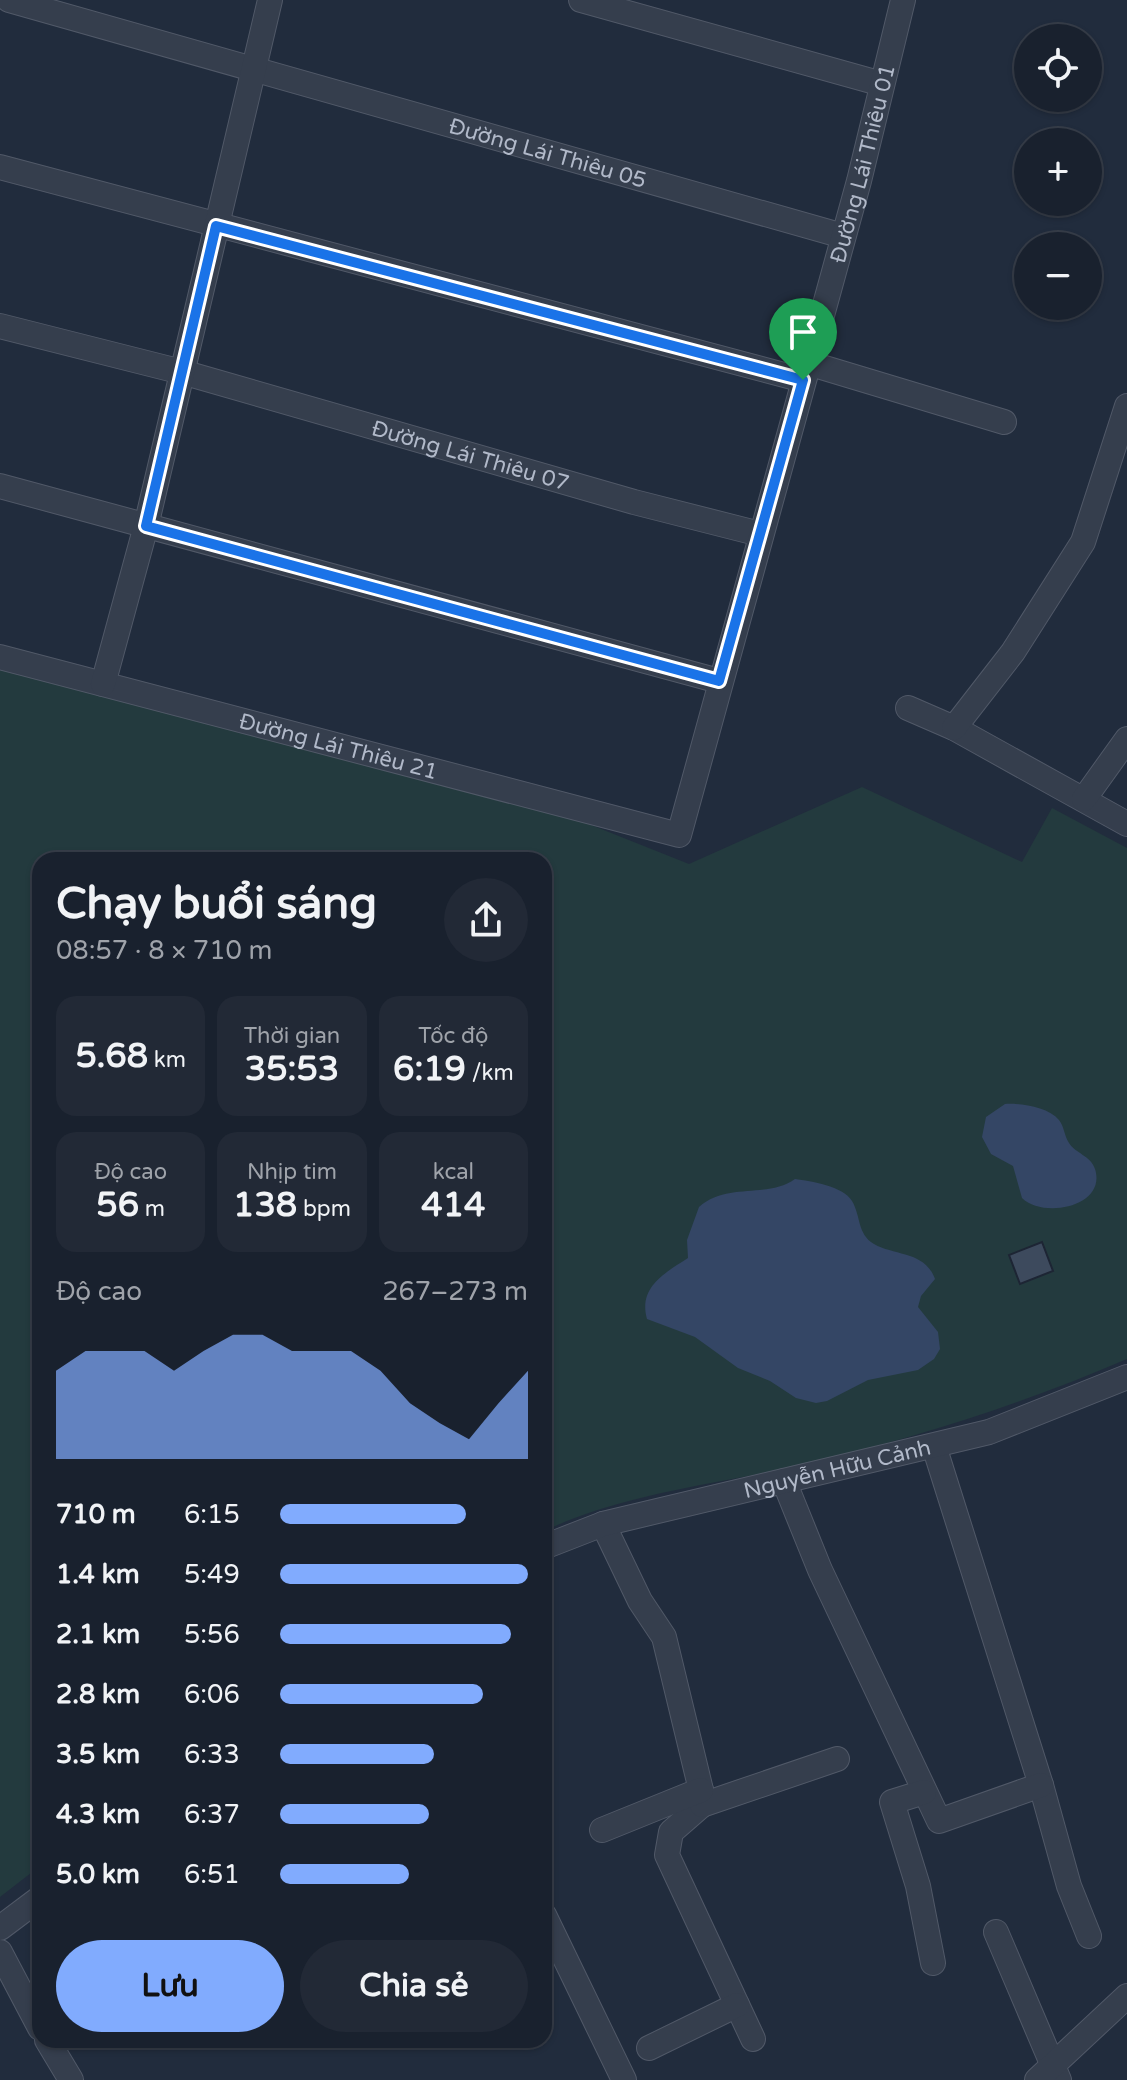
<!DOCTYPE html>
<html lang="vi">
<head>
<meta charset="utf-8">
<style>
  :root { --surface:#19212e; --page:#222936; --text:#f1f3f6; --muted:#9fa3aa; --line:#373e4a; --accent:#81abfe }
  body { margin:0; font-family:"Varela Round",sans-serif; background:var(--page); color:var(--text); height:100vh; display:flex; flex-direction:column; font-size:30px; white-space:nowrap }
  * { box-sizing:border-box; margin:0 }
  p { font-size:26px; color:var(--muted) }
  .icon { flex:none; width:44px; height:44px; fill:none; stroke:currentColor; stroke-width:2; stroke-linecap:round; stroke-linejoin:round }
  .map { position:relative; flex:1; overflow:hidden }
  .sheet { position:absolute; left:32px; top:852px; width:520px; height:1196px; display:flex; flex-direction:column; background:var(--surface); border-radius:24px; box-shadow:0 2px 6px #0004,0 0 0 2px var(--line) }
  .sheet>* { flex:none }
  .buttons { position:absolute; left:1014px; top:24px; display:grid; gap:16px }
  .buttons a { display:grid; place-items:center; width:88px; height:88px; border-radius:50%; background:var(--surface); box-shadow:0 2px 6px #0004,0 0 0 2px var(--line); font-size:40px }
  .pin { position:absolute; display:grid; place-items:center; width:68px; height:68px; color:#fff; margin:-82px -34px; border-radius:50% 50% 50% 0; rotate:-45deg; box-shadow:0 0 8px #0007 }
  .pin .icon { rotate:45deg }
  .round { display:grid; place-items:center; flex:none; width:84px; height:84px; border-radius:42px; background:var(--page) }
  .overview { display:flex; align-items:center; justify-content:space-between; height:136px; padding:0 24px }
  h1 { font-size:44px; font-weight:800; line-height:60px }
  .stats { display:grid; grid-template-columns:repeat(3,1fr); gap:12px; height:136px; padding:8px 24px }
  .stats div { display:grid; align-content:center; border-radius:20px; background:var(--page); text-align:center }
  .stats b { font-size:34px; font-weight:800 }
  .stats small { font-size:22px; font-weight:400 }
  .stats p { font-size:22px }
  .chart { height:224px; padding:16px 24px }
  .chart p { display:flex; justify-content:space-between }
  .chart svg { width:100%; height:144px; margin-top:8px; fill:var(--accent); opacity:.7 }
  .cta { display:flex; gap:16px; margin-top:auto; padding:16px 24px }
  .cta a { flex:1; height:92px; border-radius:48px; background:var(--accent); color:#111; font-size:32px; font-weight:800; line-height:92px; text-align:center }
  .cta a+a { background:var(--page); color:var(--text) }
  ul { padding:0 24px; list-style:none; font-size:26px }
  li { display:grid; grid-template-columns:128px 96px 1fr; align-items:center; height:60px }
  li i { height:20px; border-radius:10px; background:var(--accent) }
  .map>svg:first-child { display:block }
  .green { fill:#233a3e }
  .water { fill:#344665 }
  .building { fill:#3d4a5d; stroke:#1d2534; stroke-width:2 }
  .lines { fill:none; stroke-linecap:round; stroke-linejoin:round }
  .minor-casing { stroke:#515968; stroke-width:26 }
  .minor { stroke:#353e4d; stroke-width:24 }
  .route-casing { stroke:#fff; stroke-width:16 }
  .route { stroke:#1a73e8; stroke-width:10 }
  .labels { text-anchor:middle; stroke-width:7; stroke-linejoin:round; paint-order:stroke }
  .street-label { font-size:22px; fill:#b1b9c9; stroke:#1b2332 }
</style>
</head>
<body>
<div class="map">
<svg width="1127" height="2080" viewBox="0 0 1127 2080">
  <rect width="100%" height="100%" fill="#212c3d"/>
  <path class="green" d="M 0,667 L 571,817 L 689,864 L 862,787 L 1022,862 L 1052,808 L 1127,848 L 1127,1359 C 1020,1405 910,1440 797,1466 C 712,1485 624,1493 544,1531 L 544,860 L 40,860 L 40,1866 L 0,1897 Z"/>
  <path class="water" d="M 1005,1104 C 1021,1103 1048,1107 1059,1120 C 1064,1126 1064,1135 1069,1143 C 1076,1154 1090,1155 1095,1169 C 1107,1207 1043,1219 1022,1198 L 1013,1166 L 991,1154 L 982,1137 L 986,1117 Z
    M 795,1179 C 811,1181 843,1186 852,1201 C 861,1216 857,1234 874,1244 C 895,1256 925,1251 935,1279 L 921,1296 L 918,1307 L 938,1332 L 940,1349 L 934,1359 L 918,1370 L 868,1380 L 827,1401 L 816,1403 L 796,1398 L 770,1381 L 738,1368 L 695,1337 L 647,1319 C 638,1287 665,1273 688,1258 L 687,1240 L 699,1207 C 728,1182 767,1199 795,1179 Z"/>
  <path class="building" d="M 1042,1242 L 1053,1271 L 1020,1284 L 1009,1255 Z"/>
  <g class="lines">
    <g class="minor-casing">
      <g id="minor">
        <path id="s1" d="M 9,0 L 843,236"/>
        <path d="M 581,0 L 882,84"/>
        <path d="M 0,167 L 803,380"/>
        <path id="s2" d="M 0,326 L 182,372 L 634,502 L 760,534"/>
        <path d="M 808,363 L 1004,422"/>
        <path d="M 0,486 L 719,681"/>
        <path id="s3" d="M 0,657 L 679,835 L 859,181 L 903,0"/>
        <path d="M 103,684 L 146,526 L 270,0"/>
        <path d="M 908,708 L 954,728 L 1127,824"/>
        <path d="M 954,728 L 1013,652 L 1083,542 L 1127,406"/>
        <path d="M 1084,799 L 1127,739"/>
        <path d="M 934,1446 L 1041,1785 L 1069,1886 L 1089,1936"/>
        <path d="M 784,1481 L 820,1570 L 939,1821 L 1041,1785"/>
        <path d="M 603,1524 L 640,1601 L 664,1637 L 701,1790 L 702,1805 L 671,1832 L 667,1855 L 753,2039"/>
        <path id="s4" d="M 544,1547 L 603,1524 L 989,1432 L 1127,1377"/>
        <path d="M 924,1792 L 892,1802 L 918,1886 L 933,1963"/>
        <path d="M 702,1805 L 837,1759"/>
        <path d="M 602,1830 L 701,1790"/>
        <path d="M 544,1915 L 624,2080"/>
        <path d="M 0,1928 L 40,1898"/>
        <path d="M 996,1932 L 1059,2080"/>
        <path d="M 0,1952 L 40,2028"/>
        <path d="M 47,2040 L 71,2080"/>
        <path d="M 649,2048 L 737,2005"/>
        <path d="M 1037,2080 L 1127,1996"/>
      </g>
    </g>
    <use href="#minor" class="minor"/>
  </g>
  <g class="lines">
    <g class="route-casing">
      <path id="route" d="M 216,226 L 803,380 L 719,681 L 146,526 Z"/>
    </g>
    <use href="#route" class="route"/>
  </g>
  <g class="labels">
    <g class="street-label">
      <text dy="8" stroke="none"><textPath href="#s1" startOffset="560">Đường Lái Thiêu 05</textPath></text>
      <text dy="8" stroke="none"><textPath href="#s3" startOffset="1398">Đường Lái Thiêu 01</textPath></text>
      <text dy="8" stroke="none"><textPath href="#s2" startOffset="488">Đường Lái Thiêu 07</textPath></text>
      <text dy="8" stroke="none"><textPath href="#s3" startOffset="350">Đường Lái Thiêu 21</textPath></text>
      <text dy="8" stroke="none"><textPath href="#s4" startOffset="304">Nguyễn Hữu Cảnh</textPath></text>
    </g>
  </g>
</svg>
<div class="buttons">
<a><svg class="icon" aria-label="locate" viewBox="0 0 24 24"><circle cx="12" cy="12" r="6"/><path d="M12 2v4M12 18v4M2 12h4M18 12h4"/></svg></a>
<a>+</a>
<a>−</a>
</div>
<div class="pin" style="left:803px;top:380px;background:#1e9e55"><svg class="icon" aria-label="arrive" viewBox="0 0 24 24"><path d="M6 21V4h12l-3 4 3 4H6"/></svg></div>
<section class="sheet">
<div class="overview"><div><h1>Chạy buổi sáng</h1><p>08:57 · 8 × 710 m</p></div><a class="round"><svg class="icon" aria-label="share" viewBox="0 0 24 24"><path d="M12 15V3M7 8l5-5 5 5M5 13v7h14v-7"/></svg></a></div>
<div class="stats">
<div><b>5.68<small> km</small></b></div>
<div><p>Thời gian</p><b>35:53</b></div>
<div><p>Tốc độ</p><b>6:19<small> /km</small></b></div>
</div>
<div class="stats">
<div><p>Độ cao</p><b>56<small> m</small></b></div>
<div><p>Nhịp tim</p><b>138<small> bpm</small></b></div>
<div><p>kcal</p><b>414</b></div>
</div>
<div class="chart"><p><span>Độ cao</span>267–273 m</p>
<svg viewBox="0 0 160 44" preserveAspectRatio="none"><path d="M0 44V17L10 11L20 11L30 11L40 17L50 11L60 6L70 6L80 11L90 11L100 11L110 17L120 27L130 33L140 38L150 27L160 17V44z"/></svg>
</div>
<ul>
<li><b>710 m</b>6:15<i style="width:75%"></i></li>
<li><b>1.4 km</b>5:49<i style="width:100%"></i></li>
<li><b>2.1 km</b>5:56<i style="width:93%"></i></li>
<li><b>2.8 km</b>6:06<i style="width:82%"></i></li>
<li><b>3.5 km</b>6:33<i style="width:62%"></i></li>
<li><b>4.3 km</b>6:37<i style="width:60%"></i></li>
<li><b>5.0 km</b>6:51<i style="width:52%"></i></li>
</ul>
<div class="cta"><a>Lưu</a><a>Chia sẻ</a></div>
</section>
</div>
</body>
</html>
